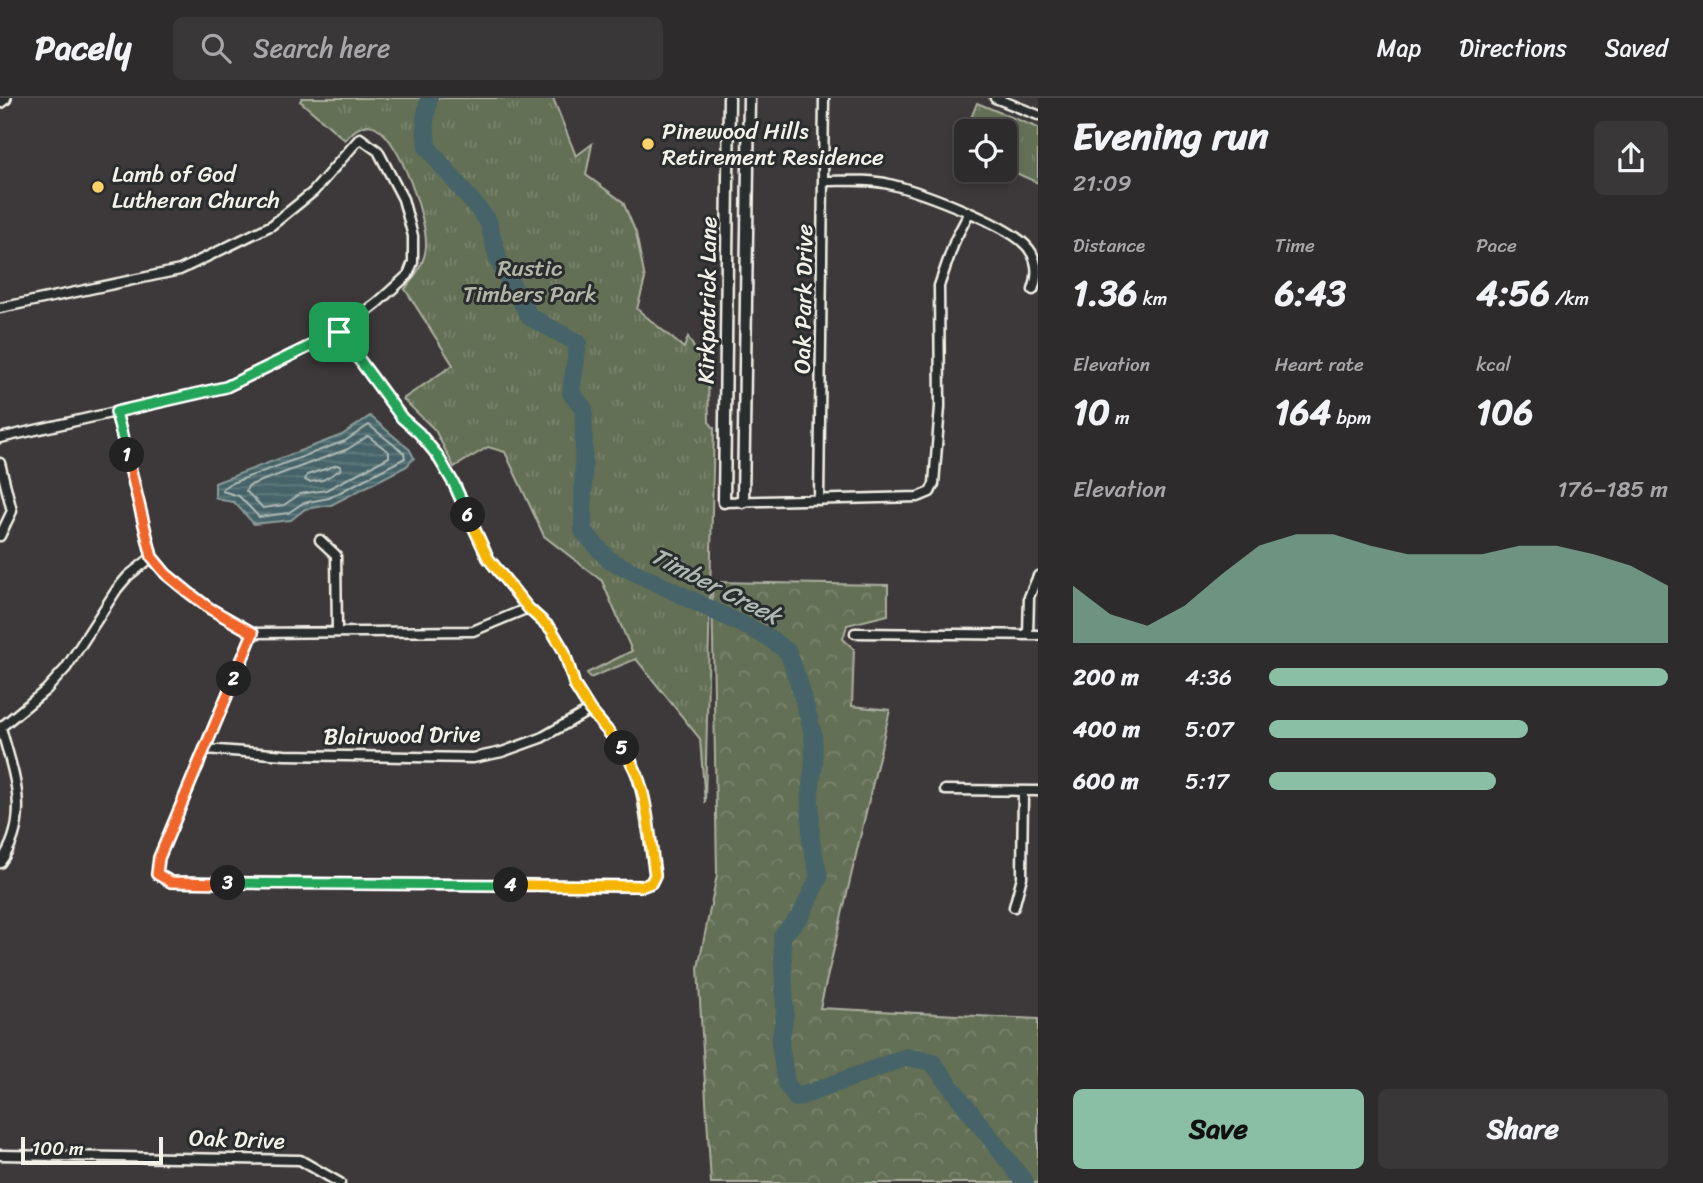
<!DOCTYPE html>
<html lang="en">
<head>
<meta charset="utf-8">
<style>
  :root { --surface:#2e2b2c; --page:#3a3738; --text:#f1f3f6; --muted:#a7a7a9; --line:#494748; --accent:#8abfa5 }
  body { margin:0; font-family:Sriracha,sans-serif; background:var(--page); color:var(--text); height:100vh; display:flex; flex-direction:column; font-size:26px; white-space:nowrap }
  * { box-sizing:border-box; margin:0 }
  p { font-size:23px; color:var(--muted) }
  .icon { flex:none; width:38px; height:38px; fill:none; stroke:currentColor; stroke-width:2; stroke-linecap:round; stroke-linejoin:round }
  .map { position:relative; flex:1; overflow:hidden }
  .details { display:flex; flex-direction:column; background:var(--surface); width:665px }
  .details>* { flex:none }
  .buttons { position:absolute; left:954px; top:21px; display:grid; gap:14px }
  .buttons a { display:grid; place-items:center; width:63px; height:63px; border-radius:10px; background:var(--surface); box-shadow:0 4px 10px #0003,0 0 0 2px var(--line); font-size:35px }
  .scale { position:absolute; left:21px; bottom:18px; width:142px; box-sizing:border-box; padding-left:7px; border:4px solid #f4f1e8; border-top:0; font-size:19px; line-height:24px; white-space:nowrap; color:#f4f1e8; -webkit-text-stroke:5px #2a2d2e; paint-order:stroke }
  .pin { position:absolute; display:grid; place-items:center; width:60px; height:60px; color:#fff; margin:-30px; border-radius:14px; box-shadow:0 4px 10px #0006 }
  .km { position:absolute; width:35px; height:35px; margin:-18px; border-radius:50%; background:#222; color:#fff; font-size:19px; line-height:35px; text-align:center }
  .round { display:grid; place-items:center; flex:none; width:74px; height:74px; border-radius:10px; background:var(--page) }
  .summary { display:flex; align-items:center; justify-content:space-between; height:119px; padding:0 35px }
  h1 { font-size:38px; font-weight:700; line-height:52px }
  .metrics { display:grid; grid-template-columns:repeat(3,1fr); gap:10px; height:119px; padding:7px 35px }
  .metrics div { display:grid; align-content:center }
  .metrics b { font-size:35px; font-weight:700 }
  .metrics small { font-size:19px; font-weight:400 }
  .metrics p { font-size:19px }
  .chart { height:196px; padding:14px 35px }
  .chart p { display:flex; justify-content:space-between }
  .chart svg { width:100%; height:126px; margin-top:7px; fill:var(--accent); opacity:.7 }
  .cta { display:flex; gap:14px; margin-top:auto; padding:14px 35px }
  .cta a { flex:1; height:80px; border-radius:10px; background:var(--accent); color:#111; font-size:28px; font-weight:700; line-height:80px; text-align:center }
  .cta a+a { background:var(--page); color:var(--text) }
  ul { padding:0 35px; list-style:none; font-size:23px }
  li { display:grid; grid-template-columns:112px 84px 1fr; align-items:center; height:52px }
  li i { height:18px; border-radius:9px; background:var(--accent) }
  header { display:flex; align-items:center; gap:42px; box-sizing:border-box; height:98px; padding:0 35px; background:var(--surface); border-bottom:2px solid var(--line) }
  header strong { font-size:33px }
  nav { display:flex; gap:38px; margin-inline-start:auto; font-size:24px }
  .search { width:490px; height:63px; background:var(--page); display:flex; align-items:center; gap:18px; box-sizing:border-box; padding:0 24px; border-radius:10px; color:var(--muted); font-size:26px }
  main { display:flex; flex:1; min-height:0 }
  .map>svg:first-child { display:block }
  .forest { fill:url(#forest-crowns); stroke:#acb09f; stroke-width:2 }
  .park { fill:url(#park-tufts); stroke:#acb09f; stroke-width:2 }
  .water { fill:url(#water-rules); stroke:#8b9c9b; stroke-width:2 }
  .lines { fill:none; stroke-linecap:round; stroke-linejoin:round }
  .shore { stroke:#aeb9b4; stroke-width:2 }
  .river { stroke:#456467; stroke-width:18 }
  .minor-casing { stroke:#f4f1e8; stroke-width:13 }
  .tertiary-casing { stroke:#f4f1e8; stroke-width:15 }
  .primary-casing { stroke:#f4f1e8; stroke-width:18 }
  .minor { stroke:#2a2d2e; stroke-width:8 }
  .tertiary { stroke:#2a2d2e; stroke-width:10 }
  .primary { stroke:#2a2d2e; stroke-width:12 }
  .split-1-casing { stroke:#fff; stroke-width:14 }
  .split-2-casing { stroke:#fff; stroke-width:14 }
  .split-3-casing { stroke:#fff; stroke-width:14 }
  .split-4-casing { stroke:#fff; stroke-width:14 }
  .split-5-casing { stroke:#fff; stroke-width:14 }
  .split-6-casing { stroke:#fff; stroke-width:14 }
  .split-7-casing { stroke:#fff; stroke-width:14 }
  .split-1 { stroke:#22a559; stroke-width:9 }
  .split-2 { stroke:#f0652b; stroke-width:9 }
  .split-3 { stroke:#f0652b; stroke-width:9 }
  .split-4 { stroke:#22a559; stroke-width:9 }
  .split-5 { stroke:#f5b400; stroke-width:9 }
  .split-6 { stroke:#f5b400; stroke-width:9 }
  .split-7 { stroke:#22a559; stroke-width:9 }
  .poi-dot { fill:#ffd166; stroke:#2a2d2e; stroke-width:2.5 }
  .labels { text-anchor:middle; stroke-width:6; stroke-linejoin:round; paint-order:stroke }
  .poi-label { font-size:23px; fill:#f4f1e8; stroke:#2a2d2e; text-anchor:start }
  .park-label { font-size:23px; fill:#b3b6a6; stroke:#2a2d2e }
  .street-label { font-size:23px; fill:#f4f1e8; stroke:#2a2d2e }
  .water-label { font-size:24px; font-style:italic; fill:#aeb9b4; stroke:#2a2d2e }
</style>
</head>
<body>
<header>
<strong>Pacely</strong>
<div class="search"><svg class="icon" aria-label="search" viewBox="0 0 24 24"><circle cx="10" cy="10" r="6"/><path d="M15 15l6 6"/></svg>Search here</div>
<nav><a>Map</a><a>Directions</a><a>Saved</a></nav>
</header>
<main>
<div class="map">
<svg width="1038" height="1085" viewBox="0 0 1038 1085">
  <defs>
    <pattern id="forest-crowns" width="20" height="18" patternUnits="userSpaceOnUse" patternTransform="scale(1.75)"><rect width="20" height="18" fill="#646f56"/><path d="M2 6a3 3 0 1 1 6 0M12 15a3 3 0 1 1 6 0" fill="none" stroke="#7b846e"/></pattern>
    <pattern id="park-tufts" width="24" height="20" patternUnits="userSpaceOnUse" patternTransform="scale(1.75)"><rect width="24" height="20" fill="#646f56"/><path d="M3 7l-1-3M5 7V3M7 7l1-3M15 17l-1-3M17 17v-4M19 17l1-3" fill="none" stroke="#7b846e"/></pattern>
    <pattern id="water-rules" width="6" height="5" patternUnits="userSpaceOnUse" patternTransform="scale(1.75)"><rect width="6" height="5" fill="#456467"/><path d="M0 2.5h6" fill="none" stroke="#607b7d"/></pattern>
  </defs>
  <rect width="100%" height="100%" fill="#3d393a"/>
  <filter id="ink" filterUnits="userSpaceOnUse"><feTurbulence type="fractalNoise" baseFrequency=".0143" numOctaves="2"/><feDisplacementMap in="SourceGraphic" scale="14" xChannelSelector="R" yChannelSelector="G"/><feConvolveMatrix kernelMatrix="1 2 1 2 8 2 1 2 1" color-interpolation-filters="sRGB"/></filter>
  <g filter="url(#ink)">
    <path class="forest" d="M 712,484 L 888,487 L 888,517 L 847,527 L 843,541 L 854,551 L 852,608 L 890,612 L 820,910 L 1038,921 L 1038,1085 L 711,1085 L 698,870 L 717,777 Z"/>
    <path class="park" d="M 302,0 L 553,0 L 576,58 L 592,46 L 586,77 L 623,104 L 636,135 L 645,181 L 637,211 L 684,250 L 688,239 L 708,275 L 709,324 L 714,330 L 705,705 L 700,641 L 636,561 L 590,580 L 587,575 L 632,553 L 602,483 L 544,438 L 505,354 L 488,349 L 454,369 L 435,332 L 403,301 L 453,267 L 405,191 C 415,178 425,165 426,148 C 427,120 401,46 377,30 C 365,22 353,33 345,42 L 300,3 Z
      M 977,5 L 1038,30 L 1038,85 L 1005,70 L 1004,33 L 966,33 Z"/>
    <path class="water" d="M 370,318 L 410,352 L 414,360 L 407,368 L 331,407 L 305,411 L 291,422 L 254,426 L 234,404 L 221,402 L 215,399 L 215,385 L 342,337 Z"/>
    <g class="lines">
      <path class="shore" d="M 369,327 L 404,355 L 405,360 L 329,400 L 303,405 L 288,415 L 259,419 L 239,398 L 222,393 L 223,390 L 229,386 L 345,343 Z
        M 368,338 L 389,354 L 389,359 L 326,392 L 300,396 L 284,407 L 263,410 L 246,393 L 248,388 L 348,351 Z
        M 337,367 L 341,369 L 340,372 L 323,382 L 309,384 L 305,382 L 307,377 Z"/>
      <path class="river" d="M 429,0 L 425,21 L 427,49 L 488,123 L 499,164 L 530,219 L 578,245 L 571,295 L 584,311 L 583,433 L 609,462 L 768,539 L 788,554 L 799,585 L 813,636 L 814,664 L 810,695 L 811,743 L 819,779 L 801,817 L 782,838 L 785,915 L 780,945 L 786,985 L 796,1000 L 907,959 L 932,964 L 1025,1085"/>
      <g class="minor-casing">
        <path id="minor" d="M 995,0 L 1038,17
          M 824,83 C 846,83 868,81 889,86 C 919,93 1012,127 1029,151 C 1038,163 1038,178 1033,192
          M 0,210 L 180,172 L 272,127 L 313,94 L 360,40 L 378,53 L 403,101 L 413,138 L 413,164 L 408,177 L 377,205 L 339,234 L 226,289 L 0,340
          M 116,314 L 152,459 L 166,476 L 188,494 L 209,510 L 253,535 L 473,533 L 528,510
          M 0,365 L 12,413 L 0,438
          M 819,402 L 824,0
          M 724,404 L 918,399 L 930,394 L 934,386 L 940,309 L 939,188 L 955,142 L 969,115
          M 320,442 L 336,457 L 337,533
          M 253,535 L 159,760 L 157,776 L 171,784 L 643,788 L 651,785 L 655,777 L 642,697 L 637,676 L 628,657 L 590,612 L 575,588 L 564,553 L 551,531 L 528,510 L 488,460 L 454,386 L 437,357 L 419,335 L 402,320 L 339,234
          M 855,535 L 1038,537
          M 1028,537 L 1029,499 L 1038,478
          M 0,630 L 46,592 L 66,570 L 117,491 L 128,478 L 152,459
          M 205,651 L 285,657 L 473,660 L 502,654 L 541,640 L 590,612
          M 945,692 L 1038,693
          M 0,765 C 32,721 14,677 1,630
          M 1014,809 L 1022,779 L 1023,693
          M 0,1057 L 300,1062 L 340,1085"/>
      </g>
      <g class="tertiary-casing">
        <path id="tertiary" d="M 724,404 L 729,0
          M 743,404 L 749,0"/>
      </g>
      <g class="primary-casing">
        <path id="primary" d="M 0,3 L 4,0"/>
      </g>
      <use href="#minor" class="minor"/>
      <use href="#tertiary" class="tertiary"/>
      <use href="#primary" class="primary"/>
    </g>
  </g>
  <g class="lines" filter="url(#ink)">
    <g class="split-1-casing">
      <path id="split-1" d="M 127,357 L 116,314 L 226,289 L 339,234"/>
    </g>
    <g class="split-2-casing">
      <path id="split-2" d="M 127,357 L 152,459 L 166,476 L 188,494 L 209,510 L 253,535 L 234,581"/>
    </g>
    <g class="split-3-casing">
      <path id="split-3" d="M 228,785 L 171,784 L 157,776 L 159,760 L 234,581"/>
    </g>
    <g class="split-4-casing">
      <path id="split-4" d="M 228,785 L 511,787"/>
    </g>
    <g class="split-5-casing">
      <path id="split-5" d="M 511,787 L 643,788 L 651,785 L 655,777 C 649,738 648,680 622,650"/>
    </g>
    <g class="split-6-casing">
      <path id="split-6" d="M 468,417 L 488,460 L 528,510 L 551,531 L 564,553 L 575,588 L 590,612 L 622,650"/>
    </g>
    <g class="split-7-casing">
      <path id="split-7" d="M 339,234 L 402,320 L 419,335 L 437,357 L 454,386 L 468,417"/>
    </g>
    <use href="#split-1" class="split-1"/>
    <use href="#split-2" class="split-2"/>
    <use href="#split-3" class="split-3"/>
    <use href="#split-4" class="split-4"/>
    <use href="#split-5" class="split-5"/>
    <use href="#split-6" class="split-6"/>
    <use href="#split-7" class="split-7"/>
  </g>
  <g class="poi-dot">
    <circle cx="648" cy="46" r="7"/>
    <circle cx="98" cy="89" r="7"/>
  </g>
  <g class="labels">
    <g class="poi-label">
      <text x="662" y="41">Pinewood Hills<tspan x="662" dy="26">Retirement Residence</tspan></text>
      <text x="112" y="84">Lamb of God<tspan x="112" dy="26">Lutheran Church</tspan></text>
    </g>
    <g class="park-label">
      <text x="530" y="178">Rustic<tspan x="530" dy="26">Timbers Park</tspan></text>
    </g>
    <g class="street-label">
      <text transform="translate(803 201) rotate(-89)" y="8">Oak Park Drive</text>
      <text transform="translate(707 202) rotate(-89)" y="8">Kirkpatrick Lane</text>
      <text transform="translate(402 637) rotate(-1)" y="8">Blairwood Drive</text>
      <text transform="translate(237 1041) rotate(2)" y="8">Oak Drive</text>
    </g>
    <g class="water-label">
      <text transform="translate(716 488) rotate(27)" y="8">Timber Creek</text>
    </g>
  </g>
</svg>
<div class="buttons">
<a><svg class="icon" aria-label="locate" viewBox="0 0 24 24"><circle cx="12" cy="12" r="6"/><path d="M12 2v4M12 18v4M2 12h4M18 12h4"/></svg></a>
</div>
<div class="scale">100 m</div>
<div class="pin" style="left:339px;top:234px;background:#1e9e55"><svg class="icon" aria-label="arrive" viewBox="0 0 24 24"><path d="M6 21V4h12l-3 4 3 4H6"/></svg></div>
<b class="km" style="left:127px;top:357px">1</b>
<b class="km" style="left:234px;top:581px">2</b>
<b class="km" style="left:228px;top:785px">3</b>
<b class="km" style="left:511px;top:787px">4</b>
<b class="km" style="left:622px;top:650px">5</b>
<b class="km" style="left:468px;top:417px">6</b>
</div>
<section class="details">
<div class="summary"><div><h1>Evening run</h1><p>21:09</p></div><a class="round"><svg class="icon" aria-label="share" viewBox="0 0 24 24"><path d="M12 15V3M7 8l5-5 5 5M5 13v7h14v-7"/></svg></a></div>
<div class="metrics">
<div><p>Distance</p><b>1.36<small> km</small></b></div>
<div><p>Time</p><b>6:43</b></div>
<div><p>Pace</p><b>4:56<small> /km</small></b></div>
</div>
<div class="metrics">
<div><p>Elevation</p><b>10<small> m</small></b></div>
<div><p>Heart rate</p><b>164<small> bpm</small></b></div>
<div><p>kcal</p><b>106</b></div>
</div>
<div class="chart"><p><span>Elevation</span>176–185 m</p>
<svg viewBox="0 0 160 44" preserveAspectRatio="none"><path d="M0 44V24L10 34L20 38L30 31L40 20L50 10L60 6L70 6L80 10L90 13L100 13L110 13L120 10L130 10L140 13L150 17L160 24V44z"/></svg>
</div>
<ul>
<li><b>200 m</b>4:36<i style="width:100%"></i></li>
<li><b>400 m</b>5:07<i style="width:65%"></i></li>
<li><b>600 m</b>5:17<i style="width:57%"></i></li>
</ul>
<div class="cta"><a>Save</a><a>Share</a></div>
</section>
</main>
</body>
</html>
